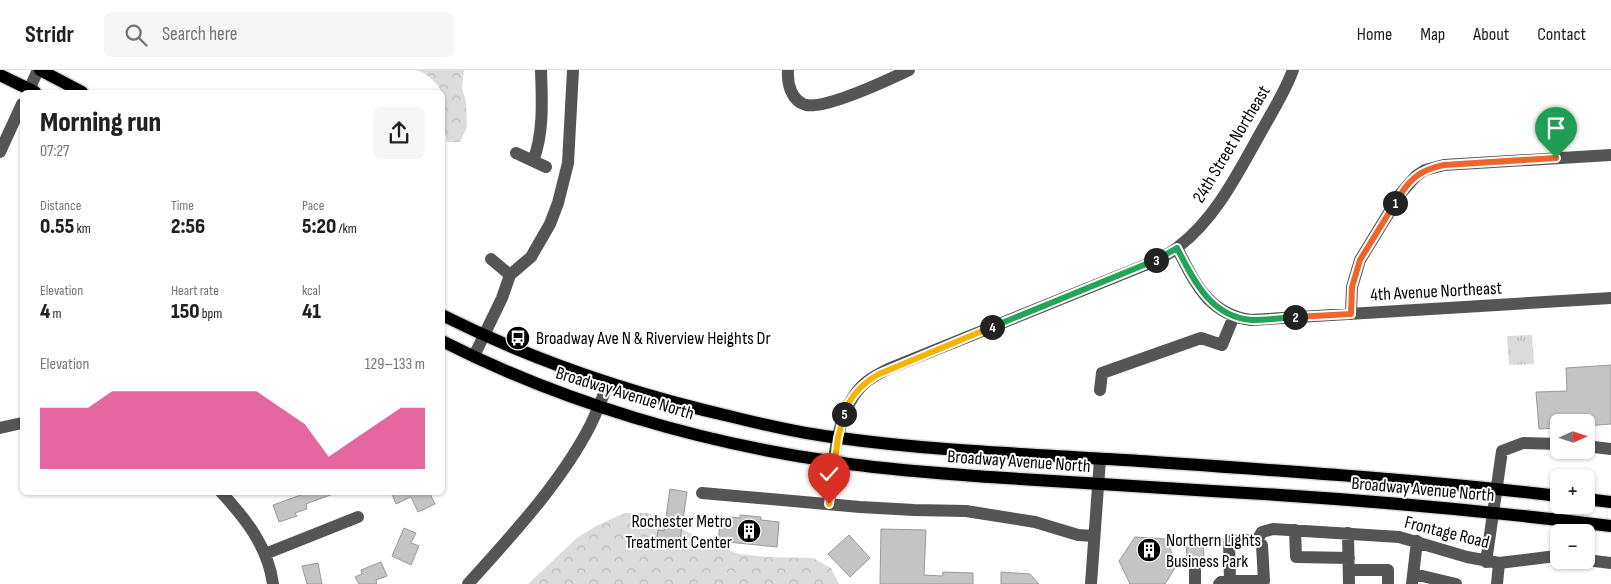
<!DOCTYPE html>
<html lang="en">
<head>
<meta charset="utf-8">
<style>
  :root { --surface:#fff; --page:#f6f6f6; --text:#202124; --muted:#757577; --line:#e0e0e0; --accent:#db2777 }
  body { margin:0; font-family:"Sofia Sans Condensed",sans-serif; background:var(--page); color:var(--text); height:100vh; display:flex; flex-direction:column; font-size:19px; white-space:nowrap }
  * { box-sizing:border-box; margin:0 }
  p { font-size:16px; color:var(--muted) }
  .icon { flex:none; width:28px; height:28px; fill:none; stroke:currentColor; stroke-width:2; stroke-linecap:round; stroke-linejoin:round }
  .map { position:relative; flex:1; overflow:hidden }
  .panel { position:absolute; left:20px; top:20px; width:425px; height:405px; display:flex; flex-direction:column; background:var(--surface); border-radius:8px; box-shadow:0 1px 4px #0004 }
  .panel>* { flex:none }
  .needle { width:32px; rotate:87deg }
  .controls { position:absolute; left:1550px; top:344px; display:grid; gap:10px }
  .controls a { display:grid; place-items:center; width:45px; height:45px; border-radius:8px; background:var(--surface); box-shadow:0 1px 4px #0004; font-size:25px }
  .pin { position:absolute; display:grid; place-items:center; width:42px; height:42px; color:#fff; margin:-51px -21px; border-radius:50% 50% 50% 0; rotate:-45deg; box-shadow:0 0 5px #0007 }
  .pin .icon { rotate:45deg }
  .km { position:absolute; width:25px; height:25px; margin:-12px; border-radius:50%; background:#222; color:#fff; font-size:14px; line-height:25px; text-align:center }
  .round { display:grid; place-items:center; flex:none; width:52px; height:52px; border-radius:8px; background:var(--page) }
  .summary { display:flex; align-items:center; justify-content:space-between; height:85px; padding:0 20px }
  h1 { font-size:28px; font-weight:800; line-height:38px }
  .stats { display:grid; grid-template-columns:repeat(3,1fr); gap:8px; height:85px; padding:5px 20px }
  .stats div { display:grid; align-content:center }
  .stats b { font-size:21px; font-weight:800 }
  .stats small { font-size:14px; font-weight:400 }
  .stats p { font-size:14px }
  .chart { height:140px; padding:10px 20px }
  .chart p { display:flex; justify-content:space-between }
  .chart svg { width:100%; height:90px; margin-top:5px; fill:var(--accent); opacity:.7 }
  header { display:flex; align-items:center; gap:30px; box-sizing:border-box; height:70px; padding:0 25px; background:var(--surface); border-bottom:1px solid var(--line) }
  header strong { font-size:24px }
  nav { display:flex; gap:28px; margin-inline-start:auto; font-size:18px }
  .search { width:350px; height:45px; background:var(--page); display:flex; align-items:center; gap:12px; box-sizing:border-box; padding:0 18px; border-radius:8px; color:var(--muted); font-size:19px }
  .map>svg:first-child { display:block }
  .grass { fill:url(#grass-tufts) }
  .forest { fill:url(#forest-crowns) }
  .building { fill:#c4c4c4; stroke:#999 }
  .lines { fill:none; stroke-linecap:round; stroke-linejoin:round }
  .major-casing { stroke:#dbdbdb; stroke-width:15 }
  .minor { stroke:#555; stroke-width:12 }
  .major { stroke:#000; stroke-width:12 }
  .split-1-casing { stroke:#fff; stroke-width:10 }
  .split-2-casing { stroke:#fff; stroke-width:10 }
  .split-3-casing { stroke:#fff; stroke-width:10 }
  .split-4-casing { stroke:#fff; stroke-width:10 }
  .split-5-casing { stroke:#fff; stroke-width:10 }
  .split-6-casing { stroke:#fff; stroke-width:10 }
  .split-1 { stroke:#f0652b; stroke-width:6 }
  .split-2 { stroke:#f0652b; stroke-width:6 }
  .split-3 { stroke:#22a559; stroke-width:6 }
  .split-4 { stroke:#22a559; stroke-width:6 }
  .split-5 { stroke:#f5b400; stroke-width:6 }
  .split-6 { stroke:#f5b400; stroke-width:6 }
  .labels { text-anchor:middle; stroke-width:4; stroke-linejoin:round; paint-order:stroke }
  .street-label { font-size:18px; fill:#000; stroke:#fff }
  .poi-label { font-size:18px; fill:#000; stroke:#fff; text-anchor:start }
</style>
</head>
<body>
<header>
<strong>Stridr</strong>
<div class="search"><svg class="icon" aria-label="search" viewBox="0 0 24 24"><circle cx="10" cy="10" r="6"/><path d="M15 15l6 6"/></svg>Search here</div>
<nav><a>Home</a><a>Map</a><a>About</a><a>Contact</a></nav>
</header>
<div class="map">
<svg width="1611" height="514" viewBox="0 0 1611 514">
  <defs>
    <pattern id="grass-tufts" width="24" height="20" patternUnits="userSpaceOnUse" patternTransform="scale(1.25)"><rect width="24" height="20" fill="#dcdcdc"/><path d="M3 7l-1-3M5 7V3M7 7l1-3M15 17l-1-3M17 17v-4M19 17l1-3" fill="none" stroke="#bbb"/></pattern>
    <pattern id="forest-crowns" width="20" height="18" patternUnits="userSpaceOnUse" patternTransform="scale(1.25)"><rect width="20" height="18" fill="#dcdcdc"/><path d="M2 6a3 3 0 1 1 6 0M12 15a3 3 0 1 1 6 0" fill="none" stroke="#bbb"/></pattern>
  </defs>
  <rect width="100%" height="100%" fill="#fff"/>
  <path class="grass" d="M 1532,265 L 1534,294 L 1509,295 L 1507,266 Z"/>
  <path class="forest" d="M 416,0 L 464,0 L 462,18 L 466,32 L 467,57 L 460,72 L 447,72 L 444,59 L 442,22 L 441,22 C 438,12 426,3 416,0 Z
    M 625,443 L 648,443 L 715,475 L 739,484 L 766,487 L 813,488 L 831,498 L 839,514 L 528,514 L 578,467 L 598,455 Z"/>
  <path class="building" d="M 1611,295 L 1611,354 L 1586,356 L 1586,352 L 1559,352 L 1559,358 L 1539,359 L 1536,322 L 1567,321 L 1566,298 Z
    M 670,419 L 687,422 L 679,477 L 656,474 L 658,460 L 664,461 Z
    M 309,422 L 333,422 L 333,424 L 306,434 L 307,439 L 295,443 L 297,446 L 279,452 L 273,435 Z
    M 391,422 L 429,422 L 435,434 L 418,442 L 411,427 L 396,434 Z
    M 740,445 L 761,447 L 761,450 L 779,452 L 777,477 L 718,471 L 721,446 L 740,448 Z
    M 404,458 L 416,463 L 411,473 L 419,476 L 411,495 L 392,486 Z
    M 881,459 L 926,460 L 924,505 L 942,506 L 943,502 L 973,503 L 973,514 L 880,514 Z
    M 849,465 L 870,488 L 850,507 L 828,484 Z
    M 1135,467 L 1166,469 L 1177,495 L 1165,514 L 1130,514 L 1119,491 Z
    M 1203,471 L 1204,489 L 1187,489 L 1186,472 Z
    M 381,492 L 387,506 L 376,510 L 377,514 L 359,514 L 355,507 L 362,504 L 361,500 Z
    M 318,493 L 322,514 L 307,514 L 302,496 Z
    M 1001,502 L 1030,504 L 1039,514 L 1001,514 Z"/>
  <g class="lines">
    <g class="major-casing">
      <path id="major" d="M 40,0 L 82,22
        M 0,5 L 35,22
        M 442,245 C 536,292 632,324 733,347 C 769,356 804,364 840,368 C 934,381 1030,384 1125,390 C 1270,400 1415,409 1559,426
        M 442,271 C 564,333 701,373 836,392 C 887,400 939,403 990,407 C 1064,412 1138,416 1212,421 C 1345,428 1478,440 1611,456
        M 1586,429 L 1611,432"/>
    </g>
    <path class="minor" d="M 788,0 C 787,13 791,31 806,35 C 827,39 888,10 909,0
      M 28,22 L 38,0
      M 0,82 L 22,34
      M 516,83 L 546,97
      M 533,91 C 544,63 542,30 541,0
      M 1177,178 C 1195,213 1208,244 1251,250 L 1611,228
      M 491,189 L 510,205
      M 1351,244 L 1352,217 L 1360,190 L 1401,123 L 1416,106 L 1425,100 L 1444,95 L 1611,85
      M 474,286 L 502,228 L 510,205 L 531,187 L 550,154 L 558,133 L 568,93 L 573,0
      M 1100,320 L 1102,303 L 1201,268 L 1222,275 L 1234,246
      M 0,358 L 22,353
      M 1586,376 L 1611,379
      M 221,422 C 246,449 268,477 273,514
      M 702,423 L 860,437 L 914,440 L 966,441 L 1035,452 L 1078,465 L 1094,466
      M 829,434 C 833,397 835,339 865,313 C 872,307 880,303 888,299 L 1155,191 C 1162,187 1171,183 1178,177 C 1216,148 1238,103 1261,62 C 1272,42 1285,22 1293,0
      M 1295,460 L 1296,487 L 1349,488
      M 1348,463 L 1349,514
      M 265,484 L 358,447
      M 1586,490 L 1611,493
      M 1486,492 L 1502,381 L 1523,373 L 1559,374
      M 1349,500 L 1388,500 L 1388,514
      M 1414,504 L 1456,514
      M 1230,511 L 1264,511 L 1262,475 L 1257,470
      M 468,514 C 511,466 560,414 590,356 C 597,342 602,328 608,314
      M 1091,514 L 1100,389
      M 1195,514 L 1195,500
      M 1219,514 L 1221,512 L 1230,511 L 1229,471 L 1257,470 L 1262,462 L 1273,459 L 1399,467 L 1467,487 L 1499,493 L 1548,487 L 1559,487
      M 1412,514 L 1417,471
      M 1497,514 L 1499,493"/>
    <use href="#major" class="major"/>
  </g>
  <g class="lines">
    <g class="split-1-casing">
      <path id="split-1" d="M 1395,133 C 1408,111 1418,100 1444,95 L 1556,88"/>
    </g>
    <g class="split-2-casing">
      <path id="split-2" d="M 1295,247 L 1351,244 L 1352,217 L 1360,190 L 1395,133"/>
    </g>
    <g class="split-3-casing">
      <path id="split-3" d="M 1156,190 L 1177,178 C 1194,211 1211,247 1252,250 C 1266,250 1281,248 1295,247"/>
    </g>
    <g class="split-4-casing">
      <path id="split-4" d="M 992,257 L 1156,190"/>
    </g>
    <g class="split-5-casing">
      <path id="split-5" d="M 844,344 C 850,326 863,313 879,304 L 992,257"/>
    </g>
    <g class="split-6-casing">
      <path id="split-6" d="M 829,434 L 838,368 L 844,344"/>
    </g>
    <use href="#split-1" class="split-1"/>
    <use href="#split-2" class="split-2"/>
    <use href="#split-3" class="split-3"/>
    <use href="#split-4" class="split-4"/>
    <use href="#split-5" class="split-5"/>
    <use href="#split-6" class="split-6"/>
  </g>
  <defs>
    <g id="bus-disc" transform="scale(1.25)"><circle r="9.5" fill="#000" stroke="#fff"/><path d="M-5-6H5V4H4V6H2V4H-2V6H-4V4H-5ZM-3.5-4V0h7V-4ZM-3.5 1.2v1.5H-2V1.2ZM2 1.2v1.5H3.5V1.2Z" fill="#fff"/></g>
    <g id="building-disc" transform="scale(1.25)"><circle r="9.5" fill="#000" stroke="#fff"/><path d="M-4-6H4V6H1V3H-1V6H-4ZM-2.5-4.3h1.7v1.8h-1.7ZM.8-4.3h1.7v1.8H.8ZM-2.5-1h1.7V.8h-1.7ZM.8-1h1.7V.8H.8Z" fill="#fff"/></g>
  </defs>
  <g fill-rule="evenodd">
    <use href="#bus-disc" x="518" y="268"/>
    <use href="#building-disc" x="749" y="461"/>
    <use href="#building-disc" x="1149" y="480"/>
  </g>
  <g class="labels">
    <g class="street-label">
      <text transform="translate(1231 74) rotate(-59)" y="6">24th Street Northeast</text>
      <text transform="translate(1436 221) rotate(-3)" y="6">4th Avenue Northeast</text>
      <text transform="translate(625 323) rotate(17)" y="6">Broadway Avenue North</text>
      <text transform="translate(1019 391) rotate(4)" y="6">Broadway Avenue North</text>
      <text transform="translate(1423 419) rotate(5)" y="6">Broadway Avenue North</text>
      <text transform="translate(1447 462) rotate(14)" y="6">Frontage Road</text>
    </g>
    <g class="poi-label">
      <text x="536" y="274">Broadway Ave N &amp; Riverview Heights Dr</text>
      <text x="732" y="457" text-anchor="end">Rochester Metro<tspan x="732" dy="21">Treatment Center</tspan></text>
      <text x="1166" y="476">Northern Lights<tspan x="1166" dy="21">Business Park</tspan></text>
    </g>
  </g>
</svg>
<div class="controls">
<a><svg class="needle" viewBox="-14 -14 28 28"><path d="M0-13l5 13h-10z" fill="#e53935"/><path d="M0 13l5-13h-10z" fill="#757577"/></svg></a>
<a>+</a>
<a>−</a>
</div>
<div class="pin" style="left:1556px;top:88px;background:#1e9e55"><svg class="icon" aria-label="arrive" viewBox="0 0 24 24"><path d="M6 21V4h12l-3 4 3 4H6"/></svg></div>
<div class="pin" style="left:829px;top:434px;background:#d93025"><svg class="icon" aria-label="check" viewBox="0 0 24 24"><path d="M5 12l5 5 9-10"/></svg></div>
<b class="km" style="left:1395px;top:133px">1</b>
<b class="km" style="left:1295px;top:247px">2</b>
<b class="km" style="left:1156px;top:190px">3</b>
<b class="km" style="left:992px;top:257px">4</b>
<b class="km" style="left:844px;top:344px">5</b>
<section class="panel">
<div class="summary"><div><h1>Morning run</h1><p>07:27</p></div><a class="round"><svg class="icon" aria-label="share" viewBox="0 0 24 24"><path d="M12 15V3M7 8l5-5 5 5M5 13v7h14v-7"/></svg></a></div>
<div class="stats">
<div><p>Distance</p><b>0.55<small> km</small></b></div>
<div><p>Time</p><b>2:56</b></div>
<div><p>Pace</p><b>5:20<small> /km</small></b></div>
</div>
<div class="stats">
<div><p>Elevation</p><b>4<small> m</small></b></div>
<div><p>Heart rate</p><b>150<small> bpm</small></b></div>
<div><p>kcal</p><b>41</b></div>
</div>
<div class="chart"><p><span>Elevation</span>129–133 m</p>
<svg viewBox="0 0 160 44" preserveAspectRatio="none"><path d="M0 44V14L10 14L20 14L30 6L40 6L50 6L60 6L70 6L80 6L90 6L100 14L110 22L120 38L130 30L140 22L150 14L160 14V44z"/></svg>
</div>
</section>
</div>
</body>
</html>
